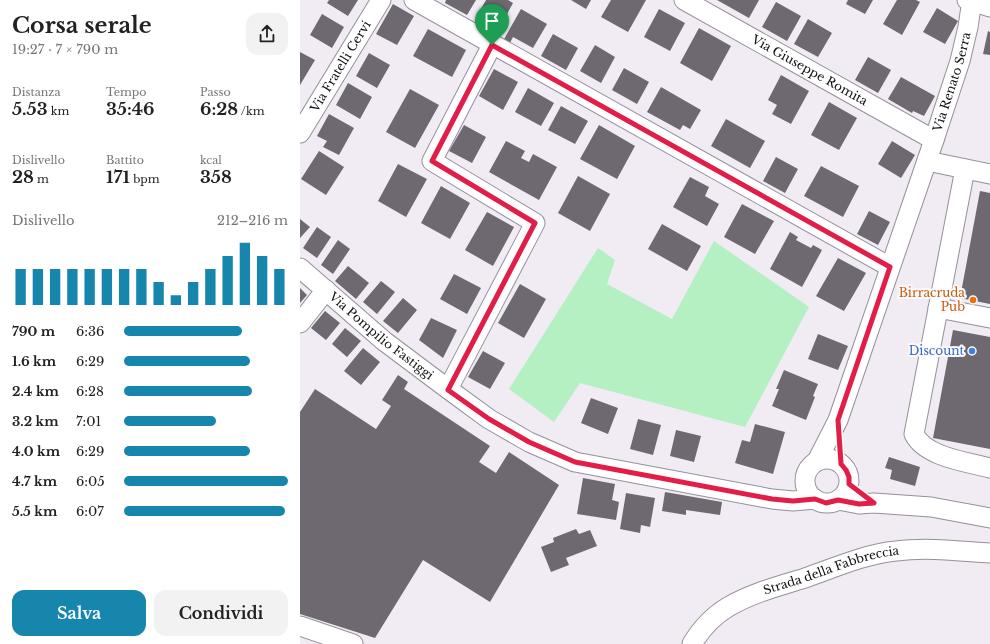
<!DOCTYPE html>
<html lang="it">
<head>
<meta charset="utf-8">
<style>
  :root { --surface:#fff; --page:#f2f2f2; --text:#222; --muted:#767676; --accent:#1786ad }
  body { margin:0; font-family:"Libre Baskerville",serif; background:var(--page); color:var(--text); height:100vh; display:flex; flex-direction:column; font-size:15px; white-space:nowrap }
  * { box-sizing:border-box; margin:0 }
  p { font-size:13px; color:var(--muted) }
  .icon { flex:none; width:22px; height:22px; fill:none; stroke:currentColor; stroke-width:2; stroke-linecap:round; stroke-linejoin:round }
  .map { position:relative; flex:1; overflow:hidden }
  .details { display:flex; flex-direction:column; background:var(--surface); width:300px }
  .details>* { flex:none }
  .pin { position:absolute; display:grid; place-items:center; width:34px; height:34px; color:#fff; margin:-41px -17px; border-radius:50% 50% 50% 0; rotate:-45deg; box-shadow:0 0 4px #0007 }
  .pin .icon { rotate:45deg }
  .round { display:grid; place-items:center; flex:none; width:42px; height:42px; border-radius:12px; background:var(--page) }
  .head { display:flex; align-items:center; justify-content:space-between; height:68px; padding:0 12px }
  h1 { font-size:22px; font-weight:700; line-height:30px }
  .stats { display:grid; grid-template-columns:repeat(3,1fr); gap:6px; height:68px; padding:4px 12px }
  .stats div { display:grid; align-content:center }
  .stats b { font-size:17px; font-weight:700 }
  .stats small { font-size:11px; font-weight:400 }
  .stats p { font-size:11px }
  .chart { height:112px; padding:8px 12px }
  .chart p { display:flex; justify-content:space-between }
  .chart svg { width:100%; height:72px; margin-top:4px; stroke:var(--accent); stroke-width:6 }
  .cta { display:flex; gap:8px; margin-top:auto; padding:8px 12px }
  .cta a { flex:1; height:46px; border-radius:12px; background:var(--accent); color:#fff; font-size:16px; font-weight:700; line-height:46px; text-align:center }
  .cta a+a { background:var(--page); color:var(--text) }
  ul { padding:0 12px; list-style:none; font-size:13px }
  li { display:grid; grid-template-columns:64px 48px 1fr; align-items:center; height:30px }
  li i { height:10px; border-radius:5px; background:var(--accent) }
  main { display:flex; flex:1; min-height:0 }
  .map>svg:first-child { display:block }
  .green { fill:#b4f0c2 }
  .building { fill:#6e6971 }
  .lines { fill:none; stroke-linecap:round; stroke-linejoin:round }
  .minor-casing { stroke:#969098; stroke-width:21 }
  .minor { stroke:#fff; stroke-width:19 }
  .route-casing { stroke:#fff; stroke-width:8 }
  .route { stroke:#e11d48; stroke-width:5 }
  .food-dot { fill:#e8710a; stroke:#fdf9ff; stroke-width:1.5 }
  .shop-dot { fill:#3f7fe0; stroke:#fdf9ff; stroke-width:1.5 }
  .labels { text-anchor:middle; stroke-width:4; stroke-linejoin:round; paint-order:stroke }
  .street-label { font-size:12px; fill:#121013; stroke:#fdf9ff }
  .food-label { font-size:12px; fill:#c56008; stroke:#fdf9ff; text-anchor:end }
  .shop-label { font-size:12px; fill:#366cbe; stroke:#fdf9ff; text-anchor:end }
</style>
</head>
<body>
<main>
<section class="details">
<div class="head"><div><h1>Corsa serale</h1><p>19:27 · 7 × 790 m</p></div><a class="round"><svg class="icon" aria-label="share" viewBox="0 0 24 24"><path d="M12 15V3M7 8l5-5 5 5M5 13v7h14v-7"/></svg></a></div>
<div class="stats">
<div><p>Distanza</p><b>5.53<small> km</small></b></div>
<div><p>Tempo</p><b>35:46</b></div>
<div><p>Passo</p><b>6:28<small> /km</small></b></div>
</div>
<div class="stats">
<div><p>Dislivello</p><b>28<small> m</small></b></div>
<div><p>Battito</p><b>171<small> bpm</small></b></div>
<div><p>kcal</p><b>358</b></div>
</div>
<div class="chart"><p><span>Dislivello</span>212–216 m</p>
<svg viewBox="0 0 160 44" preserveAspectRatio="none"><path d="M5 44V22M15 44V22M25 44V22M35 44V22M45 44V22M55 44V22M65 44V22M75 44V22M85 44V30M95 44V38M105 44V30M115 44V22M125 44V14M135 44V6M145 44V14M155 44V22"/></svg>
</div>
<ul>
<li><b>790 m</b>6:36<i style="width:72%"></i></li>
<li><b>1.6 km</b>6:29<i style="width:77%"></i></li>
<li><b>2.4 km</b>6:28<i style="width:78%"></i></li>
<li><b>3.2 km</b>7:01<i style="width:56%"></i></li>
<li><b>4.0 km</b>6:29<i style="width:77%"></i></li>
<li><b>4.7 km</b>6:05<i style="width:100%"></i></li>
<li><b>5.5 km</b>6:07<i style="width:98%"></i></li>
</ul>
<div class="cta"><a>Salva</a><a>Condividi</a></div>
</section>
<div class="map">
<svg width="690" height="644" viewBox="0 0 690 644">
  <rect width="100%" height="100%" fill="#f1ebf4"/>
  <path class="green" d="M 414,241 L 509,307 L 445,427 L 280,383 L 254,422 L 209,389 L 298,248 L 315,260 L 307,284 L 372,319 Z"/>
  <path class="building" d="M 29,0 L 58,0 L 48,16 L 27,3 Z
    M 146,0 L 176,0 L 167,15 L 145,3 Z
    M 186,0 L 208,0 L 213,3 L 199,29 L 177,16 Z
    M 271,0 L 291,0 L 286,9 Z
    M 311,0 L 346,0 L 328,32 L 301,17 Z
    M 417,0 L 459,0 L 449,18 Z
    M 548,0 L 573,0 L 565,14 L 546,4 Z
    M 597,0 L 616,0 L 620,2 L 602,35 L 583,24 Z
    M 476,2 L 501,16 L 487,41 L 462,27 Z
    M 93,4 L 114,16 L 97,45 L 76,34 Z
    M 637,8 L 658,21 L 645,44 L 623,32 Z
    M 221,9 L 247,24 L 233,48 L 213,37 L 209,45 L 203,41 Z
    M 359,9 L 385,23 L 370,51 L 344,37 Z
    M 22,14 L 44,27 L 32,48 L 10,35 Z
    M 508,19 L 532,33 L 518,57 L 494,44 Z
    M 399,28 L 431,46 L 412,81 L 380,63 Z
    M 128,29 L 166,50 L 152,77 L 113,56 Z
    M 688,31 L 690,32 L 690,55 L 683,54 Z
    M 253,34 L 278,48 L 266,70 L 241,56 Z
    M 295,45 L 315,57 L 301,83 L 280,71 Z
    M 0,52 L 15,60 L 0,85 Z
    M 69,53 L 90,65 L 77,88 L 56,76 Z
    M 568,57 L 591,70 L 578,93 L 555,80 Z
    M 324,68 L 349,82 L 337,104 L 312,90 Z
    M 194,69 L 218,82 L 203,110 L 179,96 Z
    M 481,75 L 509,91 L 491,124 L 472,114 L 477,105 L 468,100 Z
    M 601,77 L 635,96 L 624,116 L 613,111 L 612,113 L 588,99 Z
    M 48,83 L 72,97 L 60,119 L 36,105 Z
    M 361,87 L 401,110 L 390,129 L 383,125 L 380,130 L 347,112 Z
    M 228,88 L 254,103 L 241,126 L 215,112 Z
    M 110,89 L 139,105 L 115,148 L 86,132 Z
    M 529,102 L 557,118 L 539,150 L 511,135 Z
    M 261,106 L 288,121 L 275,144 L 248,130 Z
    M 29,114 L 54,128 L 39,155 L 23,147 L 27,141 L 17,136 Z
    M 426,119 L 465,141 L 450,168 L 411,146 Z
    M 164,125 L 186,137 L 172,163 L 149,151 Z
    M 299,125 L 335,146 L 317,179 L 280,159 Z
    M 206,141 L 225,151 L 221,158 L 229,162 L 233,154 L 257,167 L 239,200 L 189,172 Z
    M 592,141 L 615,155 L 601,178 L 578,164 Z
    M 19,151 L 44,167 L 26,195 L 1,179 Z
    M 476,157 L 498,169 L 485,193 L 463,181 Z
    M 98,164 L 127,179 L 106,217 L 78,201 Z
    M 521,166 L 559,186 L 543,217 L 504,196 Z
    M 278,176 L 310,194 L 290,231 L 258,213 Z
    M 390,177 L 409,187 L 405,196 L 419,204 L 407,226 L 373,207 Z
    M 141,186 L 170,203 L 150,239 L 121,223 Z
    M 680,191 L 690,193 L 690,304 L 660,298 Z
    M 442,204 L 474,221 L 455,254 L 424,237 Z
    M 569,211 L 590,222 L 578,245 L 557,234 Z
    M 187,212 L 214,227 L 193,266 L 165,250 Z
    M 0,219 L 10,227 L 0,238 Z
    M 362,224 L 401,246 L 387,271 L 348,249 Z
    M 17,227 L 31,237 L 17,258 L 3,248 Z
    M 490,232 L 498,237 L 496,240 L 511,248 L 513,245 L 522,250 L 502,287 L 470,269 Z
    M 38,240 L 50,249 L 33,274 L 21,265 Z
    M 538,258 L 566,273 L 544,311 L 516,296 Z
    M 48,266 L 69,283 L 56,299 L 35,281 Z
    M 154,274 L 181,288 L 167,314 L 140,299 Z
    M 81,281 L 95,292 L 77,314 L 63,302 Z
    M 220,284 L 246,299 L 224,338 L 198,323 Z
    M 0,288 L 7,295 L 0,303 Z
    M 103,298 L 117,310 L 98,333 L 83,321 Z
    M 25,311 L 40,323 L 26,340 L 11,328 Z
    M 131,318 L 157,330 L 143,358 L 119,340 Z
    M 45,328 L 61,341 L 47,357 L 32,344 Z
    M 653,330 L 690,337 L 690,449 L 633,438 Z
    M 518,334 L 548,346 L 538,370 L 508,359 Z
    M 63,348 L 80,362 L 61,385 L 44,371 Z
    M 183,351 L 205,363 L 190,389 L 168,377 Z
    M 484,370 L 518,384 L 513,396 L 515,397 L 506,420 L 472,406 L 479,389 L 476,389 Z
    M 98,375 L 108,382 L 104,389 L 190,446 L 179,462 L 196,473 L 209,452 L 259,485 L 190,602 L 123,560 L 75,638 L 0,614 L 0,412 L 15,389 L 76,429 L 91,406 L 82,400 Z
    M 291,398 L 318,408 L 308,434 L 281,423 Z
    M 338,419 L 361,425 L 353,455 L 330,449 Z
    M 455,424 L 485,432 L 473,474 L 435,463 L 442,440 L 450,442 Z
    M 376,430 L 401,436 L 394,462 L 370,456 Z
    M 589,457 L 620,467 L 615,486 L 590,479 L 592,470 L 585,468 Z
    M 283,478 L 315,484 L 312,500 L 319,502 L 316,520 L 277,514 Z
    M 365,492 L 422,502 L 420,515 L 386,510 L 386,515 L 362,511 Z
    M 326,493 L 355,498 L 350,527 L 341,525 L 340,533 L 320,529 Z
    M 276,529 L 279,534 L 290,530 L 297,546 L 266,558 L 269,565 L 251,572 L 241,547 L 254,542 L 253,538 Z"/>
  <g class="lines">
    <g class="minor-casing">
      <g id="minor">
        <path d="M 114,0 L 590,267"/>
        <path id="s1" d="M 384,0 L 634,140"/>
        <path d="M 667,0 L 690,7"/>
        <path id="s2" d="M 0,133 L 81,0"/>
        <path d="M 627,161 L 690,174"/>
        <path d="M 665,169 L 614,434 C 625,457 667,462 690,468"/>
        <path id="s3" d="M 0,268 L 84,341 L 148,389 L 189,419 L 229,442 L 275,462 L 472,499 L 493,501 L 515,499"/>
        <path d="M 638,308 L 690,318"/>
        <path d="M 0,323 L 26,290"/>
        <path d="M 148,389 L 235,223 L 132,161 L 192,45"/>
        <circle cx="527" cy="481" r="22"/>
        <path id="s4" d="M 517,461 L 538,420 L 634,140 L 660,61 L 668,27 L 672,0"/>
        <path d="M 538,500 L 559,504 L 574,503 L 631,507 L 690,518"/>
        <path d="M 0,626 L 53,644"/>
        <path id="s5" d="M 392,644 C 401,629 413,616 428,607 C 452,593 479,586 505,578 C 534,568 565,554 596,551 C 627,547 659,551 690,553"/>
      </g>
    </g>
    <use href="#minor" class="minor"/>
  </g>
  <g class="lines">
    <g class="route-casing">
      <path id="route" d="M 192,45 L 590,267 L 538,420 L 541,464 L 546,470 L 549,477 L 549,484 L 574,503 L 559,504 L 538,500 L 526,503 L 515,499 L 493,501 L 472,499 L 275,462 L 229,442 L 189,419 L 148,390 L 235,223 L 132,161 Z"/>
    </g>
    <use href="#route" class="route"/>
  </g>
  <circle class="food-dot" cx="673" cy="300" r="4"/>
  <circle class="shop-dot" cx="672" cy="351" r="4"/>
  <g class="labels">
    <g class="street-label">
      <text dy="4" stroke="none"><textPath href="#s2" startOffset="78">Via Fratelli Cervi</textPath></text>
      <text dy="4" stroke="none"><textPath href="#s1" startOffset="144">Via Giuseppe Romita</textPath></text>
      <text dy="4" stroke="none"><textPath href="#s4" startOffset="403">Via Renato Serra</textPath></text>
      <text dy="4" stroke="none"><textPath href="#s3" startOffset="106">Via Pompilio Fastiggi</textPath></text>
      <text dy="4" stroke="none"><textPath href="#s5" startOffset="162">Strada della Fabbreccia</textPath></text>
    </g>
    <g class="food-label">
      <text x="665" y="297">Birracruda<tspan x="665" dy="14">Pub</tspan></text>
    </g>
    <g class="shop-label">
      <text x="664" y="355">Discount</text>
    </g>
  </g>
</svg>
<div class="pin" style="left:192px;top:45px;background:#1e9e55"><svg class="icon" aria-label="arrive" viewBox="0 0 24 24"><path d="M6 21V4h12l-3 4 3 4H6"/></svg></div>
</div>
</main>
</body>
</html>
